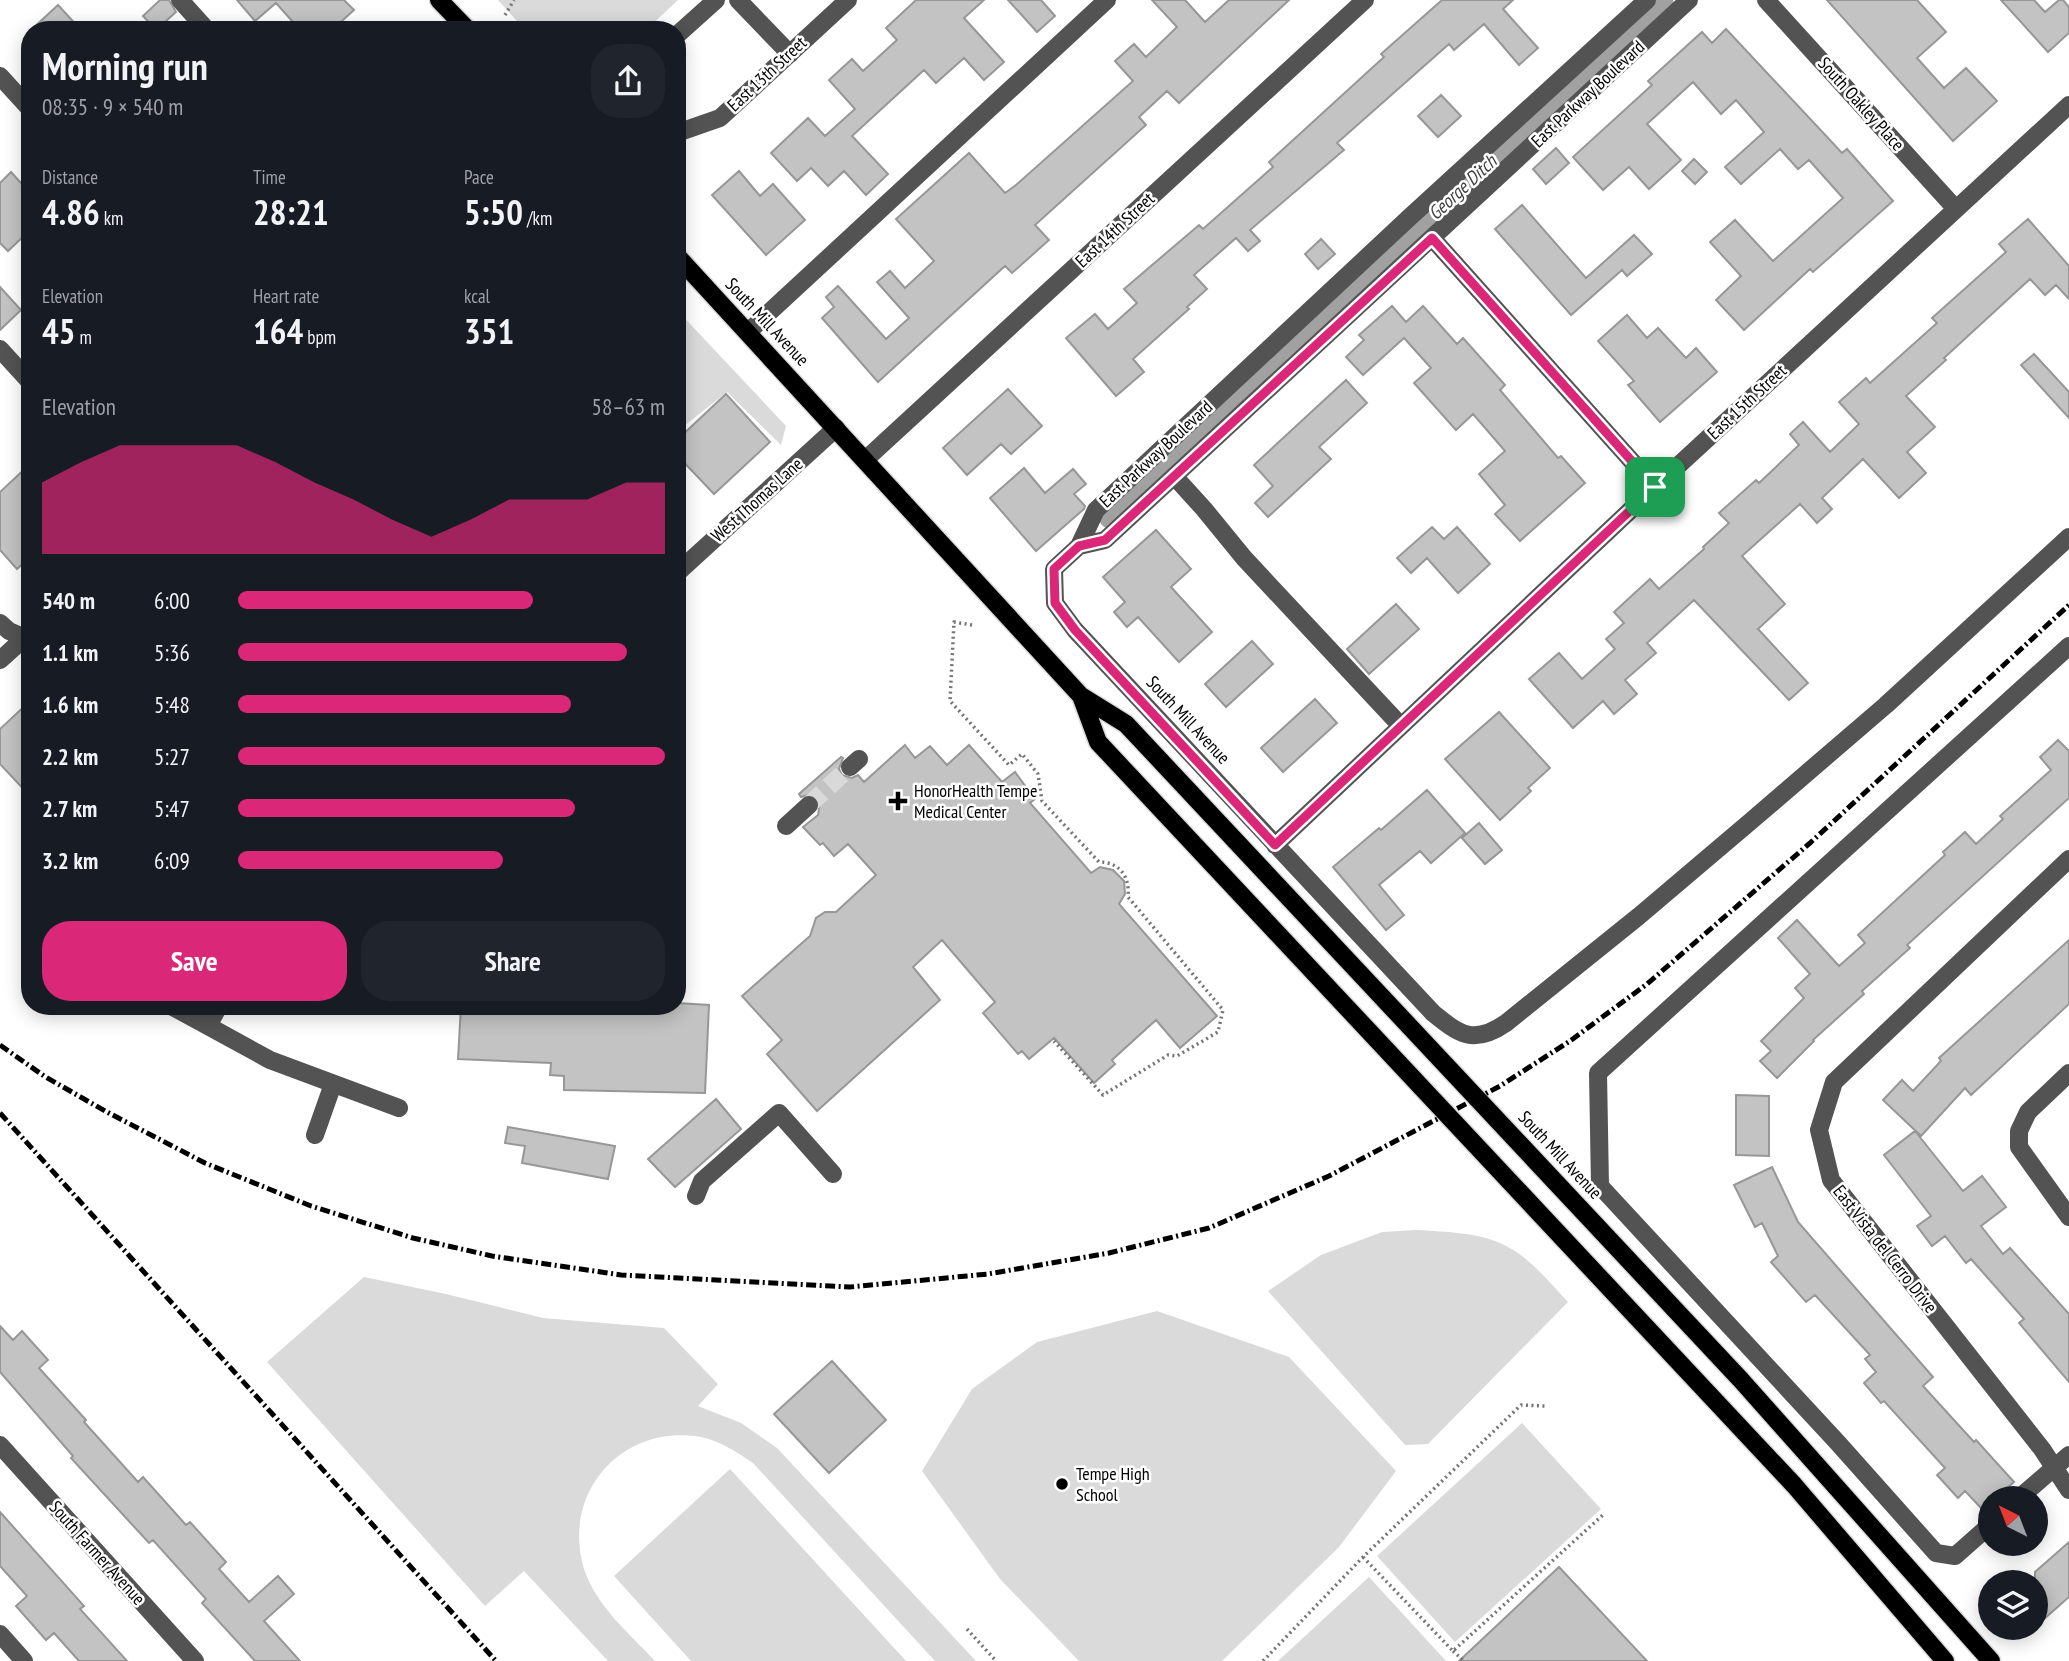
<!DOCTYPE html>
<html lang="en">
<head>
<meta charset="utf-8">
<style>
  :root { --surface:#171b24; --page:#20242c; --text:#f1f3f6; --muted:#9ea1a6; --accent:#db2777 }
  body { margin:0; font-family:"PT Sans Narrow",sans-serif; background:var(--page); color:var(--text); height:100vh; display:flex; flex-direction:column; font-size:26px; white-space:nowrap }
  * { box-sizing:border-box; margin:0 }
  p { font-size:23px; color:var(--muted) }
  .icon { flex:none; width:38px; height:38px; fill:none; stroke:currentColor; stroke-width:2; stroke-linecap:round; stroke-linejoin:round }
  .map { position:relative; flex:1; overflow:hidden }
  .drawer { position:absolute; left:21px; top:21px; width:665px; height:994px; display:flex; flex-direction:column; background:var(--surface); border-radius:28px; box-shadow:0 4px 18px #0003 }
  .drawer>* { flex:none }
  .needle { width:46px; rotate:318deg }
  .tools { position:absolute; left:1978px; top:1486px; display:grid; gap:14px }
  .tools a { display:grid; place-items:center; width:70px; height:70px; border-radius:50%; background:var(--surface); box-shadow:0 4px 18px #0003; font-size:35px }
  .pin { position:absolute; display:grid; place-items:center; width:60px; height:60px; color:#fff; margin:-30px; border-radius:14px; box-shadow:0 4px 10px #0006 }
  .round { display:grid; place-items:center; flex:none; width:74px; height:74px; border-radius:28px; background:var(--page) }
  .overview { display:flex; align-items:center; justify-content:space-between; height:119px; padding:0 21px }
  h1 { font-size:38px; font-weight:700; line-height:52px }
  .metrics { display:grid; grid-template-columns:repeat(3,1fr); gap:10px; height:119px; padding:7px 21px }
  .metrics div { display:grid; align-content:center }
  .metrics b { font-size:35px; font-weight:700 }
  .metrics small { font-size:19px; font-weight:400 }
  .metrics p { font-size:19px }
  .chart { height:196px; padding:14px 21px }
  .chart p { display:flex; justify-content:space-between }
  .chart svg { width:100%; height:126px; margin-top:7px; fill:var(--accent); opacity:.7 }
  .button { display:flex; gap:14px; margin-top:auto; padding:14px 21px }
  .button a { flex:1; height:80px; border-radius:28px; background:var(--accent); color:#fff; font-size:28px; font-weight:700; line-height:80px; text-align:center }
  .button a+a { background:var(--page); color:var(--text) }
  ul { padding:0 21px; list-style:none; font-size:23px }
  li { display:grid; grid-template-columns:112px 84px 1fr; align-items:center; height:52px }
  li i { height:18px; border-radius:9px; background:var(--accent) }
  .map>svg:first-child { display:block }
  .green { fill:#dadada }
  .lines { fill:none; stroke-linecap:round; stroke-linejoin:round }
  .canal { stroke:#a1a1a1; stroke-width:23 }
  .building { fill:#c3c3c3; stroke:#979797; stroke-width:2 }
  .minor-tunnel { stroke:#d9d9d9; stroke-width:18; stroke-dasharray:18 9; stroke-linecap:butt }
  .major-casing { stroke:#dbdbdb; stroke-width:21 }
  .path { stroke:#757575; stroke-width:3.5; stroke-dasharray:2 3.5; stroke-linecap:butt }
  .minor { stroke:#535353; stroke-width:18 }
  .major { stroke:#000; stroke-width:18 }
  .rail { stroke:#000; stroke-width:5; stroke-dasharray:10 3.5 2 3.5; stroke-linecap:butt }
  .route-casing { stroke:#fff; stroke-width:14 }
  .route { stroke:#db2777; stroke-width:9 }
  .poi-dot { fill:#000; stroke:#fff; stroke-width:2.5 }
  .labels { text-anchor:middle; stroke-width:5; stroke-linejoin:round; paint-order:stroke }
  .street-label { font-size:18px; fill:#000; stroke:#fff }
  .poi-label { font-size:18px; fill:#000; stroke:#fff; text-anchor:start }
  .water-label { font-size:19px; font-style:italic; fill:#424242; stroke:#fff }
</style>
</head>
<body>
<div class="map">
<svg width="2069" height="1661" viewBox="0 0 2069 1661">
  <rect width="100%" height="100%" fill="#fff"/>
  <path class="green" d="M 498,0 L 678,0 L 646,30 L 525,30 Z
    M 677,310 L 786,426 L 781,445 L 727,392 L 679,430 L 677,428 Z
    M 1417,1230 C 1447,1232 1481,1232 1508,1247 C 1531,1259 1550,1283 1568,1302 L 1428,1444 L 1405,1445 L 1268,1291 L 1321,1255 L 1382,1232 Z
    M 364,1277 L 446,1294 L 543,1318 L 664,1328 L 718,1384 L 698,1406 L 741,1423 L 777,1448 L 976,1661 L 935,1661 L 753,1463 C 737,1452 720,1441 701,1437 C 622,1423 561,1493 584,1569 C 596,1606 629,1633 655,1661 L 608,1661 L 524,1571 L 485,1606 L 267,1362 Z
    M 1157,1311 L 1289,1357 L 1396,1471 L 1339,1547 L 1222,1661 L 1079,1661 L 1000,1579 L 922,1471 L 972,1389 L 1037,1342 Z
    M 1522,1423 L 1601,1509 L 1455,1642 L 1377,1556 Z
    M 730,1469 L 906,1661 L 691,1661 L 614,1576 Z
    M 1369,1577 L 1446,1661 L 1278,1661 Z"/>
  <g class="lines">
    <path class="canal" d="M 1110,517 L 1662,0"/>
  </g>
  <path class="building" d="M 160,0 L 169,0 L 176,12 L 156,30 L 143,16 Z
    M 237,0 L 344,0 L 354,10 L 332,30 L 300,30 L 276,3 L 255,21 Z
    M 916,0 L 984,0 L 964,18 L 1004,62 L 984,80 L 964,58 L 936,83 L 924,70 L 852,136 L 888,174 L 866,195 L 844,171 L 828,186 L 811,168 L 797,181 L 771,153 L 808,118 L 825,136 L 855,109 L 829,80 L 852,59 L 863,71 L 897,40 L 886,28 Z
    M 1008,0 L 1041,0 L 1055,16 L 1037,32 Z
    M 1152,0 L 1185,0 L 1205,22 L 1229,0 L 1289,0 L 1179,103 L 1167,91 L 1139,117 L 1146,125 L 1035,225 L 1049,240 L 1012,273 L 1005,266 L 878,382 L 822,318 L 834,307 L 826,297 L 838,286 L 886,339 L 909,318 L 877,282 L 890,271 L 905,288 L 934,261 L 896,219 L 969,153 L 1005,193 L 1016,185 L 1133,81 L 1115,61 L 1134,44 L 1146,57 L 1177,27 Z
    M 1442,0 L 1513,0 L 1503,9 L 1538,48 L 1519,65 L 1484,24 L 1454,50 L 1449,44 L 1337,143 L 1344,150 L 1250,230 L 1260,241 L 1248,251 L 1236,238 L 1194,275 L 1207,289 L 1187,307 L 1189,309 L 1133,359 L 1144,372 L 1116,396 L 1066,338 L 1095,314 L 1108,329 L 1137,303 L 1124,289 L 1199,225 L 1203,229 L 1273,167 L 1269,162 L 1384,57 L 1381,54 Z
    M 1827,0 L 1917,0 L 1946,32 L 1917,58 L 1944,88 L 1966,68 L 1997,101 L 1953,141 Z
    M 2001,0 L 2034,0 L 2045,12 L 2059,0 L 2063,0 L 2069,7 L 2069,33 L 2048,52 Z
    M 58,5 L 81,30 L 31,30 Z
    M 1726,29 L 1842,153 L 1847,149 L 1893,201 L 1813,272 L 1810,269 L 1744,330 L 1716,300 L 1741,276 L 1710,242 L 1735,220 L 1773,261 L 1843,198 L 1809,160 L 1798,169 L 1780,149 L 1741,184 L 1725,167 L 1764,132 L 1736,100 L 1721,114 L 1693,82 L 1647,124 L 1681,160 L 1649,189 L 1629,167 L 1603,190 L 1573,157 L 1652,85 L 1648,81 L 1702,32 L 1712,43 Z
    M 1441,95 L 1461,116 L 1438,137 L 1418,116 Z
    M 1556,148 L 1569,163 L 1546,184 L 1533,169 Z
    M 1694,159 L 1707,172 L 1695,184 L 1682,171 Z
    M 739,171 L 760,196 L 773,184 L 805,220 L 766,255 L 712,195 Z
    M 11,172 L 30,193 L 30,230 L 8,251 L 0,243 L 0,183 Z
    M 1522,205 L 1586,278 L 1634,235 L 1652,254 L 1627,276 L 1622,270 L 1571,315 L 1495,229 Z
    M 2028,219 L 2069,266 L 2069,299 L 2056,285 L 2045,295 L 2030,279 L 1944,358 L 1946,360 L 1906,396 L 1935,427 L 1907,452 L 1926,473 L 1899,498 L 1863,459 L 1822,498 L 1832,509 L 1817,523 L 1800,504 L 1742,556 L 1785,604 L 1758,629 L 1808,683 L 1789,700 L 1694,600 L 1647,643 L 1656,653 L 1625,680 L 1637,694 L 1614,714 L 1603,701 L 1573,728 L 1529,679 L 1559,653 L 1582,679 L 1615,649 L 1606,639 L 1624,623 L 1614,612 L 1650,579 L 1659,589 L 1704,549 L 1703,547 L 1729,523 L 1719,513 L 1756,480 L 1759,483 L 1799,445 L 1790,434 L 1803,422 L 1830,452 L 1859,424 L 1839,402 L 1866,378 L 1870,383 L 1937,323 L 1932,318 L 2006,252 L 1999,244 Z
    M 1321,239 L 1335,254 L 1318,269 L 1305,254 Z
    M 0,287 L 21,310 L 0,330 Z
    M 1392,306 L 1406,322 L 1423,306 L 1457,344 L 1463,338 L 1505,385 L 1500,390 L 1558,458 L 1561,456 L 1585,483 L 1520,541 L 1495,514 L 1505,505 L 1479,474 L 1505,451 L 1473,414 L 1456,430 L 1414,383 L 1431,368 L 1404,338 L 1363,375 L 1346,357 L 1364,340 L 1359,335 Z
    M 1627,315 L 1647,338 L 1658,328 L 1686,358 L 1696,348 L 1717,372 L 1660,422 L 1628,385 L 1634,381 L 1598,341 Z
    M 2034,354 L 2069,392 L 2069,418 L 2021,365 Z
    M 1346,380 L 1367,403 L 1319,447 L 1331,459 L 1268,517 L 1255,503 L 1273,486 L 1254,465 Z
    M 1008,389 L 1042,426 L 1011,454 L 1001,444 L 967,475 L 943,448 Z
    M 726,394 L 770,442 L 714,494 L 677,455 L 677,440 Z
    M 30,464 L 30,557 L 17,569 L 0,550 L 0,492 Z
    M 1024,468 L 1045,493 L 1073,469 L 1086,484 L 1074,494 L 1085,506 L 1084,509 L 1036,551 L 990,498 Z
    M 1432,527 L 1444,539 L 1457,527 L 1490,564 L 1458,593 L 1427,558 L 1411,573 L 1397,558 Z
    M 1156,530 L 1191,569 L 1171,587 L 1212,632 L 1179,662 L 1138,617 L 1127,627 L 1114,612 L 1125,602 L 1103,577 Z
    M 1396,604 L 1419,629 L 1369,674 L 1347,649 Z
    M 1252,641 L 1273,664 L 1226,707 L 1205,684 Z
    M 1315,699 L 1337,723 L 1283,772 L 1261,748 Z
    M 30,701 L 30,796 L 0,764 L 0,729 Z
    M 1499,712 L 1550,768 L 1528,788 L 1531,791 L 1500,820 L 1445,759 Z
    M 2058,740 L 2069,751 L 2069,798 L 1907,945 L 1910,948 L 1862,991 L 1864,994 L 1813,1040 L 1814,1041 L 1777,1078 L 1760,1061 L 1771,1051 L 1761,1041 L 1804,998 L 1795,988 L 1810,974 L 1778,938 L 1797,920 L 1839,966 L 1865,943 L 1858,935 L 1945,855 L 1943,852 L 1965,832 L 1976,844 L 2003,819 L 2000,816 L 2051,770 L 2040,757 Z
    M 905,745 L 915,758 L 930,746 L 947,765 L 969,745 L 1002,782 L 1015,772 L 1035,799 L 1030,803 L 1091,873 L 1100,867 L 1113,870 L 1124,881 L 1125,894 L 1119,904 L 1217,1016 L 1180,1048 L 1156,1020 L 1112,1060 L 1115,1064 L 1094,1083 L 1054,1038 L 1029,1059 L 1022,1051 L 1018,1054 L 983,1013 L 995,1002 L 942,940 L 913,967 L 940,1000 L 817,1111 L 767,1054 L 782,1040 L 742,996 L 810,936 L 816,918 L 825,912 L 836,912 L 876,875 L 848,844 L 834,856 L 823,843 L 820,845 L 803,827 L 818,815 L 820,802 L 813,794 L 801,797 L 799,794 L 841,757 L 843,758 L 839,769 L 842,775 L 852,778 L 858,775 L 864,782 Z
    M 1427,790 L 1465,833 L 1431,863 L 1420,851 L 1379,885 L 1404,915 L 1386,930 L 1333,867 L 1379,828 L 1381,830 Z
    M 1479,823 L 1502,850 L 1485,864 L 1462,838 Z
    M 2069,940 L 2069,1004 L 1971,1095 L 1965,1088 L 1921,1136 L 1883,1100 L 1902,1080 L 1913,1091 L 1941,1061 L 1939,1058 Z
    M 677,1003 L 709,1005 L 705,1093 L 564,1090 L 564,1076 L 550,1075 L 551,1063 L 458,1059 L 461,1006 L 677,1006 Z
    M 1736,1095 L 1769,1096 L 1769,1156 L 1736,1155 Z
    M 716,1099 L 741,1129 L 675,1187 L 648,1159 Z
    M 508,1127 L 615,1146 L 608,1179 L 522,1163 L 525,1146 L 505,1143 Z
    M 1915,1131 L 1963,1191 L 1982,1176 L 2006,1207 L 1981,1226 L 2003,1254 L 2010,1248 L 2069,1314 L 2069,1382 L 2019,1323 L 2024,1319 L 1971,1259 L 1966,1263 L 1945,1236 L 1932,1246 L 1917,1226 L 1931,1216 L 1884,1155 Z
    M 1772,1167 L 1798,1222 L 1933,1377 L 1923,1386 L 1974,1442 L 1976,1440 L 2014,1482 L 1996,1498 L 1990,1498 L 1990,1504 L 1983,1510 L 1965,1491 L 1958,1498 L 1937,1475 L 1945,1468 L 1884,1401 L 1881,1403 L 1864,1383 L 1876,1372 L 1865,1359 L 1870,1355 L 1815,1295 L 1806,1302 L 1771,1262 L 1778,1256 L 1762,1223 L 1755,1227 L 1734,1185 Z
    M 0,1326 L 13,1340 L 22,1331 L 48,1360 L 39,1368 L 86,1420 L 84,1422 L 138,1482 L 143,1477 L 186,1525 L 190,1522 L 226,1562 L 219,1569 L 249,1602 L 278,1576 L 294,1594 L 264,1621 L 300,1661 L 255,1661 L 202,1603 L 206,1599 L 153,1540 L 149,1543 L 71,1458 L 73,1456 L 0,1372 Z
    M 832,1361 L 886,1420 L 829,1473 L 774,1414 Z
    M 0,1512 L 84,1606 L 80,1609 L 127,1661 L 79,1661 L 54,1633 L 46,1640 L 16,1606 L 27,1596 L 0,1566 Z
    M 2069,1542 L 2069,1597 L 2035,1627 L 2035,1572 Z
    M 1559,1567 L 1647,1661 L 1459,1661 Z"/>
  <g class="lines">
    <path class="minor-tunnel" d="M 809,805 L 850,767"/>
    <g class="major-casing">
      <path id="major" d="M 439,0 L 468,30
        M 677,256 L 1081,696 L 1126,724 L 1741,1380 L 1991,1661
        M 1081,696 L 1098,742 L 1794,1485 L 1945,1661"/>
    </g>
    <path class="path" d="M 505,15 L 514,0
      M 972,625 L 954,622 L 950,701 L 1009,765 L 1022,754 L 1038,774 L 1042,801 L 1099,862 C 1120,862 1130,877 1128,897 L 1223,1010 L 1218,1032 L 1177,1056 L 1168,1055 L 1103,1095 L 1054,1041
      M 1363,1557 L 1453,1651 L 1604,1514
      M 967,1629 L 996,1661
      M 1453,1651 L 1464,1661
      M 1263,1661 L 1363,1557 L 1521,1405 L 1545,1406"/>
    <path class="minor" d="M 180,0 L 207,30
      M 738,0 L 790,54
      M 1647,0 L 1411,216 L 1096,510 L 1079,546 L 1054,569 L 1055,603 L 1075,630 L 1433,1013 C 1460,1035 1474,1045 1506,1023 L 1639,916 L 1751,821 L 1886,705 L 2069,537
      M 1766,0 L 1956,209
      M 677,35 L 716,0
      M 0,76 L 30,109
      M 677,133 L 720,118 L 848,0
      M 1432,238 L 1655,487
      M 748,332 L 1107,0
      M 0,349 L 30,382
      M 865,460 L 1365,0
      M 1174,476 L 1204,509 L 1244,558 L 1401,726
      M 1079,546 L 1105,540 L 1689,0
      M 677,573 L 836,428
      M 0,623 L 9,631 L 30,640
      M 0,660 L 30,633
      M 850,767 L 859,759
      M 786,826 L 809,805
      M 1275,845 L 1655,487 L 2069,105
      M 2069,859 L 1834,1082 L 1819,1130 L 1831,1180 L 2042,1449 L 2069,1490
      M 171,1006 L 208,1026 L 219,1006
      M 208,1026 L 270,1060 L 399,1108
      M 2069,1073 L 2028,1112 L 2019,1131 L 2019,1147 L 2069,1217
      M 315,1135 L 333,1084
      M 696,1196 L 702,1181 L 779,1113 L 833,1174
      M 0,1445 L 195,1661
      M 2019,1498 L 2069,1455
      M 1990,1525 L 1955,1556 L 1936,1553 L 1838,1443 L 1600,1186 L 1598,1073 L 2069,646
      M 0,1634 L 24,1661"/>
    <use href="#major" class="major"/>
    <path class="rail" d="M 0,1045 L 44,1076 L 105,1111 L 205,1163 L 311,1206 L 413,1238 L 492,1256 L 621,1275 L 850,1287 L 988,1274 L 1109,1253 L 1209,1228 L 1329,1176 L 1500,1086 L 1570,1041 L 1647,984 L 1810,843 L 2069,605
      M 0,1113 L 496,1661"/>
  </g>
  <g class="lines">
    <g class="route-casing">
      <path id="route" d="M 1432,238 L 1655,487 L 1275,845 L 1075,630 L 1055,603 L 1054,569 L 1079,546 L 1105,540 Z"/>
    </g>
    <use href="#route" class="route"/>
  </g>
  <g class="poi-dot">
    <path d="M894.5 790.5h7v7h7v7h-7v7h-7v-7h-7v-7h7z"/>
    <circle cx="1062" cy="1484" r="7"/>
  </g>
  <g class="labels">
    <g class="street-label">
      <text transform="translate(767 74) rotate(-43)" y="6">East 13th Street</text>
      <text transform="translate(1588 94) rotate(-43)" y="6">East Parkway Boulevard</text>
      <text transform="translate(1861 104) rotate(48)" y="6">South Oakley Place</text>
      <text transform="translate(1115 230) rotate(-43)" y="6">East 14th Street</text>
      <text transform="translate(767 322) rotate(47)" y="6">South Mill Avenue</text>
      <text transform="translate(1747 402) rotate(-43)" y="6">East 15th Street</text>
      <text transform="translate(1156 454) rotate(-43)" y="6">East Parkway Boulevard</text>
      <text transform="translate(757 500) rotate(-42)" y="6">West Thomas Lane</text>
      <text transform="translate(1188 720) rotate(47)" y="6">South Mill Avenue</text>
      <text transform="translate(1560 1155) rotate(47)" y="6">South Mill Avenue</text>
      <text transform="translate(1885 1249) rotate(52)" y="6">East Vista del Cerro Drive</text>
      <text transform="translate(97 1553) rotate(48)" y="6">South Farmer Avenue</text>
    </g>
    <g class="poi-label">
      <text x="914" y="797">HonorHealth Tempe<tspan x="914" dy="21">Medical Center</tspan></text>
      <text x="1076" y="1480">Tempe High<tspan x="1076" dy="21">School</tspan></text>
    </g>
    <g class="water-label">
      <text transform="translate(1462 187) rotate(-43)" y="7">George Ditch</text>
    </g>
  </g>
</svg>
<div class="tools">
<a><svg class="needle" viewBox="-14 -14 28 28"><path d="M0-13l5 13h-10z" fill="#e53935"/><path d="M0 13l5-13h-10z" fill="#9ea1a6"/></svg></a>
<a><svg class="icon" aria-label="layers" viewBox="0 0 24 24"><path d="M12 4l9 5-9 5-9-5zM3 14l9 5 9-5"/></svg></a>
</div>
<div class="pin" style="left:1655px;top:487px;background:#1e9e55"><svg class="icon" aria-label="arrive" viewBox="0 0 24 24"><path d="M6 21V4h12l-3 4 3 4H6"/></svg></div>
<section class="drawer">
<div class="overview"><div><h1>Morning run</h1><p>08:35 · 9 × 540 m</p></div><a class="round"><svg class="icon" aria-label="share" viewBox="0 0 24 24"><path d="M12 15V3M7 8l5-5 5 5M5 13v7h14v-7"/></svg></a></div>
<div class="metrics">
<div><p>Distance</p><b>4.86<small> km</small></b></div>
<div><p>Time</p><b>28:21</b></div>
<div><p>Pace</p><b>5:50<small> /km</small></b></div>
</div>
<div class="metrics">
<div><p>Elevation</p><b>45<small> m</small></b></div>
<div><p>Heart rate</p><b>164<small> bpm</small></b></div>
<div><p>kcal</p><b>351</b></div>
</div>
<div class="chart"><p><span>Elevation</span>58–63 m</p>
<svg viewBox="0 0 160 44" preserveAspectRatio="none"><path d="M0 44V19L10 12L20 6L30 6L40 6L50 6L60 12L70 19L80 25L90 32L100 38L110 32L120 25L130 25L140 25L150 19L160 19V44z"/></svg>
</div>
<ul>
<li><b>540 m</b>6:00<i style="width:69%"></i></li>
<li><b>1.1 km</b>5:36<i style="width:91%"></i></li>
<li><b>1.6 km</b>5:48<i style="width:78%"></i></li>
<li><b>2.2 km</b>5:27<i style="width:100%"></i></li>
<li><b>2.7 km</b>5:47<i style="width:79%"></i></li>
<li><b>3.2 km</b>6:09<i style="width:62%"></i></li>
</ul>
<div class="button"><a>Save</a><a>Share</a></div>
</section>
</div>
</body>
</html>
